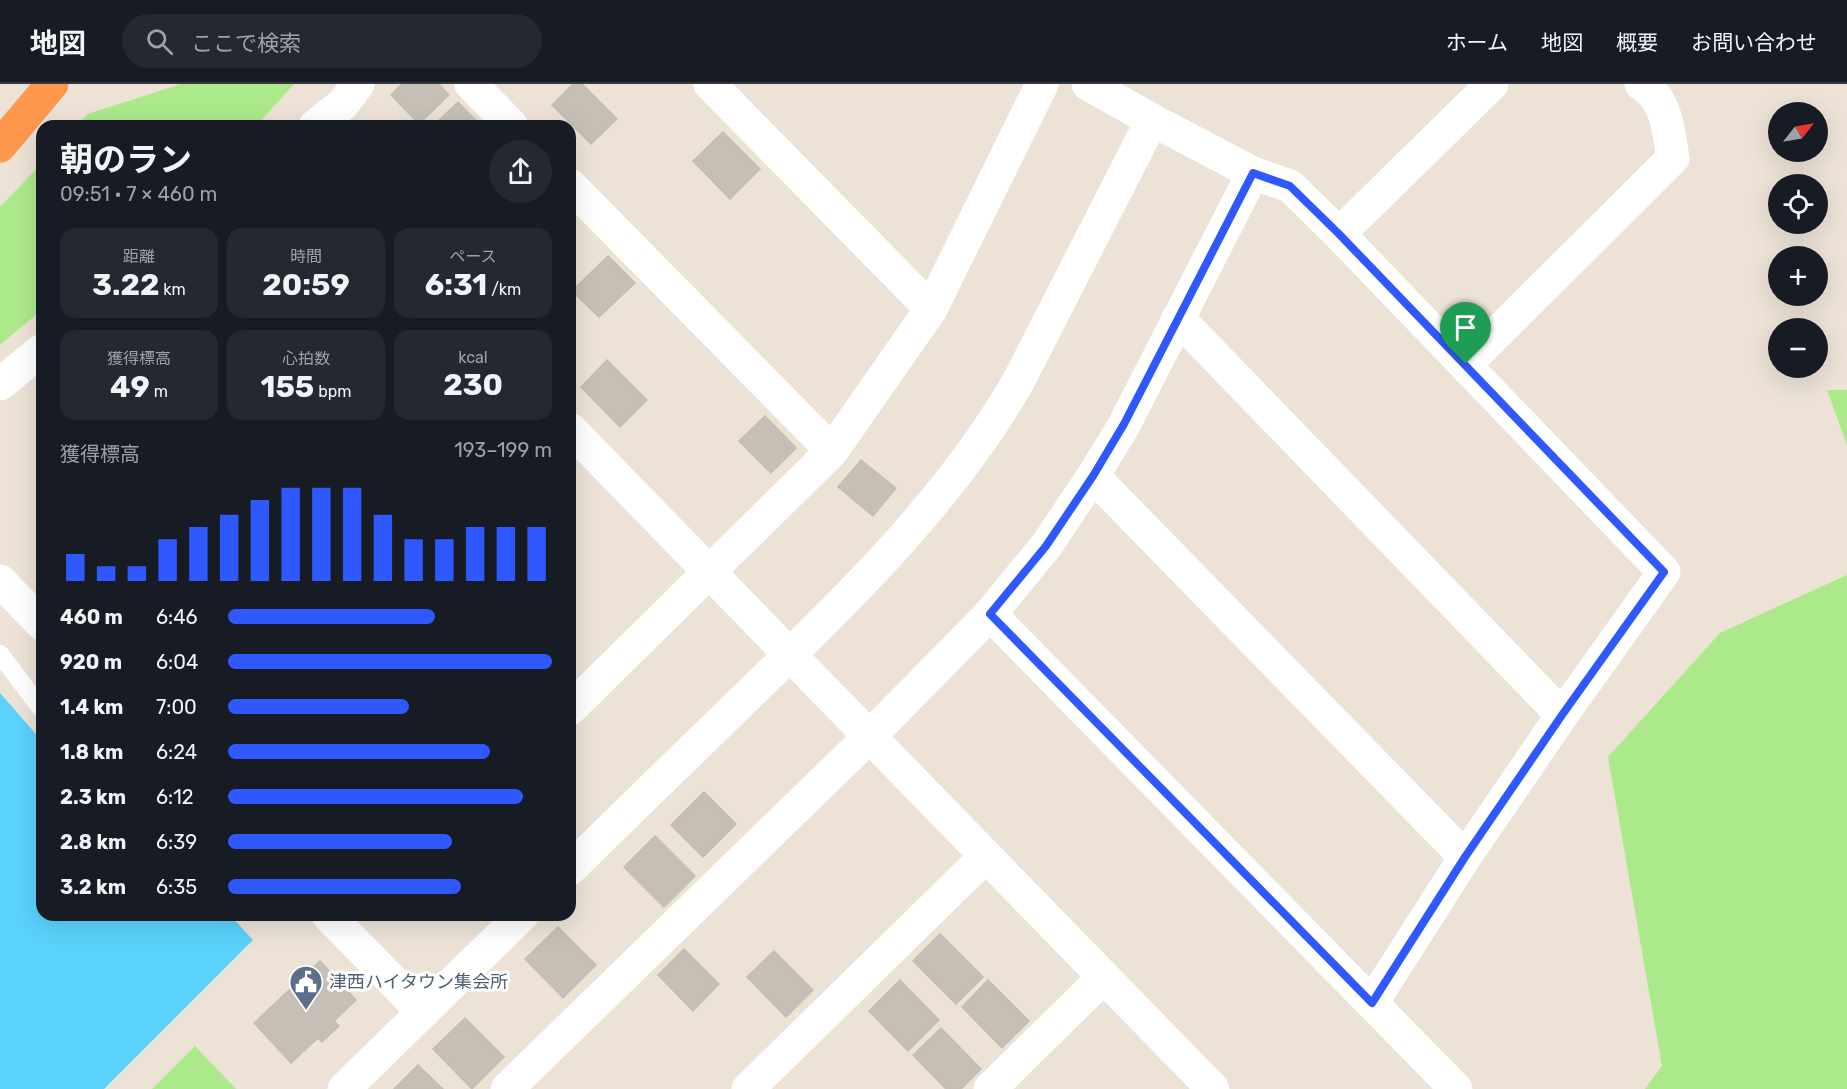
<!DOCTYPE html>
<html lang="ja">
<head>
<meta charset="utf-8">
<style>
  :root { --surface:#171b24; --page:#242831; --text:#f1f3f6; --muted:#9ea1a6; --line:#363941; --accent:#2f58ff }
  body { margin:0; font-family:Rubik,"Noto Sans JP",sans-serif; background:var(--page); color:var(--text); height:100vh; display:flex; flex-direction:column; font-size:22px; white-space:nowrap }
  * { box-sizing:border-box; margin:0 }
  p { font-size:20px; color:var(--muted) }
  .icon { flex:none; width:33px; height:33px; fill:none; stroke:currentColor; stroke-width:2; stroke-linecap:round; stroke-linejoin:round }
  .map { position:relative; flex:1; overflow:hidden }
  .drawer { position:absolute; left:36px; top:36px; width:540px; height:801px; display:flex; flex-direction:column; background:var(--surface); border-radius:18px; box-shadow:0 6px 24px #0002 }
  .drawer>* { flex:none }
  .needle { width:39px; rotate:59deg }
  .buttons { position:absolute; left:1768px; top:18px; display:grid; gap:12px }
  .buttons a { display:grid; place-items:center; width:60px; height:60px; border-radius:50%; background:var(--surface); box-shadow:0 6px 24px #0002; font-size:30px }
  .pin { position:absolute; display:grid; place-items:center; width:51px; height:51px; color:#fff; margin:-62px -26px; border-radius:50% 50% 50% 0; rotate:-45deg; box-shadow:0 0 6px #0007 }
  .pin .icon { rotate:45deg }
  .round { display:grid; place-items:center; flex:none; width:63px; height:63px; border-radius:32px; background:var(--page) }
  .overview { display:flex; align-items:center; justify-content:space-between; height:102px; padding:0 24px }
  h1 { font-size:33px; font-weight:700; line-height:45px }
  .metrics { display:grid; grid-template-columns:repeat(3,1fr); gap:9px; height:102px; padding:6px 24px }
  .metrics div { display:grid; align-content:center; border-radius:15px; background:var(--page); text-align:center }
  .metrics b { font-size:30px; font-weight:700 }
  .metrics small { font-size:16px; font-weight:400 }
  .metrics p { font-size:16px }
  .chart { height:168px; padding:12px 24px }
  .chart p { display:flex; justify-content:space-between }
  .chart svg { width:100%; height:108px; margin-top:6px; stroke:var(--accent); stroke-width:6 }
  ul { padding:0 24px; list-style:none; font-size:20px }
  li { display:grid; grid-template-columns:96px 72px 1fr; align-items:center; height:45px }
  li i { height:15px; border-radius:8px; background:var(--accent) }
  header { display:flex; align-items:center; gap:36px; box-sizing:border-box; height:84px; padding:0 30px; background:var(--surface); border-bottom:2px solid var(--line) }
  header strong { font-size:28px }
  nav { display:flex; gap:33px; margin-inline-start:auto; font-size:21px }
  .search { width:420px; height:54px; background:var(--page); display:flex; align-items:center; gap:15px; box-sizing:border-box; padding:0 21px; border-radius:33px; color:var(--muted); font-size:22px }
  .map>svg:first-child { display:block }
  .green { fill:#ace98b }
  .water { fill:#5bd2fb }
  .building { fill:#c6bfb6; stroke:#c6beb0; stroke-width:1.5 }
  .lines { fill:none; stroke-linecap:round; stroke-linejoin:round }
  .service { stroke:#fff; stroke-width:18 }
  .minor { stroke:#fff; stroke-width:33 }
  .tertiary { stroke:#fff; stroke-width:33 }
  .motorway { stroke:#ff984d; stroke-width:33 }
  .route-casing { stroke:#fff; stroke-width:12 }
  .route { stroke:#2f58ff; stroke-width:8 }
  .labels { text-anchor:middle; stroke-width:6; stroke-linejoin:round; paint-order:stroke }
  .service-label { font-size:18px; fill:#4e5e75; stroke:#fff; text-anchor:start }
</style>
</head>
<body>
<header>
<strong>地図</strong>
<div class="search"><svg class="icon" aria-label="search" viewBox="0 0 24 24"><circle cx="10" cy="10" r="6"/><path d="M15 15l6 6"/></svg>ここで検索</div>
<nav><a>ホーム</a><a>地図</a><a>概要</a><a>お問い合わせ</a></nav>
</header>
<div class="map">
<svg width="1847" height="1005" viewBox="0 0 1847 1005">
  <rect width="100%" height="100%" fill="#ece2d6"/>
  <path class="green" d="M 181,0 L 294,0 L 256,42 L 76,42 L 88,30 Z
    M 42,79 L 42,226 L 0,261 L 0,123 Z
    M 1827,306 L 1847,306 L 1847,361 Z
    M 1847,491 L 1847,1005 L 1645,1005 L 1662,982 L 1608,673 L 1720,549 Z
    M 195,962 L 236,1005 L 152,1005 Z"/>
  <path class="water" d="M 0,609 L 42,657 L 42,831 L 230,831 L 253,856 L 104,1005 L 0,1005 Z"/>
  <path class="building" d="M 402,0 L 439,0 L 449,11 L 419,40 L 391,11 Z
    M 573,0 L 582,0 L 617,35 L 591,60 L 552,21 Z
    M 458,18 L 481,42 L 433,42 Z
    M 723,48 L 760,85 L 730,115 L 693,77 Z
    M 608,172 L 635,199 L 599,233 L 572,207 Z
    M 607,276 L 647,316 L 620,343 L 581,303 Z
    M 765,332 L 796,364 L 771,389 L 739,357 Z
    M 861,376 L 896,404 L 873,432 L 838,403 Z
    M 704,708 L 736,740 L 703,773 L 671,741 Z
    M 655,752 L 695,792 L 664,823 L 624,783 Z
    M 558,843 L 596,881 L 563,914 L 525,875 Z
    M 940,850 L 983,893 L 956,920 L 913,877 Z
    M 684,865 L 719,900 L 693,927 L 658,891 Z
    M 774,867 L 813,906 L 786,933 L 747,893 Z
    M 320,877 L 356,916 L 334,937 L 339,942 L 322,958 L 318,954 L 291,979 L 254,939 Z
    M 900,896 L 939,936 L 908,967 L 869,927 Z
    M 988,896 L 1029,937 L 1002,964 L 962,923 Z
    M 465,934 L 504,973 L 472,1005 L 433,965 Z
    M 941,944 L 981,985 L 961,1005 L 946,1005 L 913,971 Z
    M 418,981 L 443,1005 L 394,1005 Z"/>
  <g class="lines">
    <path class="service" d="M 0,570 L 42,626"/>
    <path class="minor" d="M 471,0 L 512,42
      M 710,0 L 931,225
      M 1088,0 L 1152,36 L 1253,89 L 1290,102 L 1339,150 L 1664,488 L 1562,631 L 1465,773 L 1372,919
      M 315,42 L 343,20 L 358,0
      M 570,101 L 832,367
      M 1339,150 L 1492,0
      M 1178,234 L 1562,631
      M 1466,280 L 1673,74 C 1668,47 1668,16 1641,0
      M 0,300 L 42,266
      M 570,345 L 1213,1005
      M 1093,392 L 1465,773
      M 0,497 L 42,540
      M 990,530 L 1456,1005
      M 570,625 L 832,367 L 931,225 L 1042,0
      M 328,831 L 423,928
      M 507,1005 L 869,653 L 990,530 L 1046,462 L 1093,392 L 1124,341 L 1253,89
      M 748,1005 L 986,772
      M 990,1005 L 1104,893"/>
    <path class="tertiary" d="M 570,785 C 636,720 702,656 769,591 C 861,502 953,410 1018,298 L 1152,36
      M 344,1005 L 522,831"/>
    <path class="motorway" d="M 0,62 L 52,0"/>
  </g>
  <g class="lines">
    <g class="route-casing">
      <path id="route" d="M 1253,89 L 1290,102 L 1339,150 L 1664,488 L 1562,631 L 1465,773 L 1372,919 L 990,530 L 1046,462 L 1093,392 L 1124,340 Z"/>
    </g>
    <use href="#route" class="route"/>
  </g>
  <defs>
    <g id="civic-pin" transform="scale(1.725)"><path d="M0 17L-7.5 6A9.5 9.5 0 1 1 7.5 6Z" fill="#5c6f8a" stroke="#fff"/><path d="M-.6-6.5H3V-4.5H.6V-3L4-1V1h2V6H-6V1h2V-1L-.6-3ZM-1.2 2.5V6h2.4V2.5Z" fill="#fff"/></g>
  </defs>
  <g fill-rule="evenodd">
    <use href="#civic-pin" x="306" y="898"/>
  </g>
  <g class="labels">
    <g class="service-label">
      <text x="329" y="904">津西ハイタウン集会所</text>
    </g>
  </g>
</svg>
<div class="buttons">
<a><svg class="needle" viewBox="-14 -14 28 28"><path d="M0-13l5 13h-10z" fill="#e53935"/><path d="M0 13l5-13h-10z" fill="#9ea1a6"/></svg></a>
<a><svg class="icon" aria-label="locate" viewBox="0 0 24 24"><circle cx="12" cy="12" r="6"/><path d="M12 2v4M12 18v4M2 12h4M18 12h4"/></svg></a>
<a>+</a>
<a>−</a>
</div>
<div class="pin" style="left:1466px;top:280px;background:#1e9e55"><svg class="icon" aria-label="arrive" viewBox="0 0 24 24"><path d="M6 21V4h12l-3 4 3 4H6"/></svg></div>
<section class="drawer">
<div class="overview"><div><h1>朝のラン</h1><p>09:51 · 7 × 460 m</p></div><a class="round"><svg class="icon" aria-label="share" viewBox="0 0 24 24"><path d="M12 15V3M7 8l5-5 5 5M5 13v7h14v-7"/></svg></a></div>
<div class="metrics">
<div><p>距離</p><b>3.22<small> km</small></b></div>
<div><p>時間</p><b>20:59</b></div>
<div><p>ペース</p><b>6:31<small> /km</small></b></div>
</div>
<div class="metrics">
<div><p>獲得標高</p><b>49<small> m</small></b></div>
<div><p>心拍数</p><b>155<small> bpm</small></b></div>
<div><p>kcal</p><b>230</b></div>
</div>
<div class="chart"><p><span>獲得標高</span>193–199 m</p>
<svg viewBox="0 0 160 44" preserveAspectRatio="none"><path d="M5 44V33M15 44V38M25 44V38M35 44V27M45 44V22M55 44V17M65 44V11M75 44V6M85 44V6M95 44V6M105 44V17M115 44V27M125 44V27M135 44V22M145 44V22M155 44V22"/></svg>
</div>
<ul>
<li><b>460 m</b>6:46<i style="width:64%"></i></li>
<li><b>920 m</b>6:04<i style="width:100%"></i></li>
<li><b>1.4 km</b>7:00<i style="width:56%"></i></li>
<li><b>1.8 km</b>6:24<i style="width:81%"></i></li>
<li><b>2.3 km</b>6:12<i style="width:91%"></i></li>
<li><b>2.8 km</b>6:39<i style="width:69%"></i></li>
<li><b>3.2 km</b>6:35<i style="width:72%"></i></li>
</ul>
</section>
</div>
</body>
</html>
